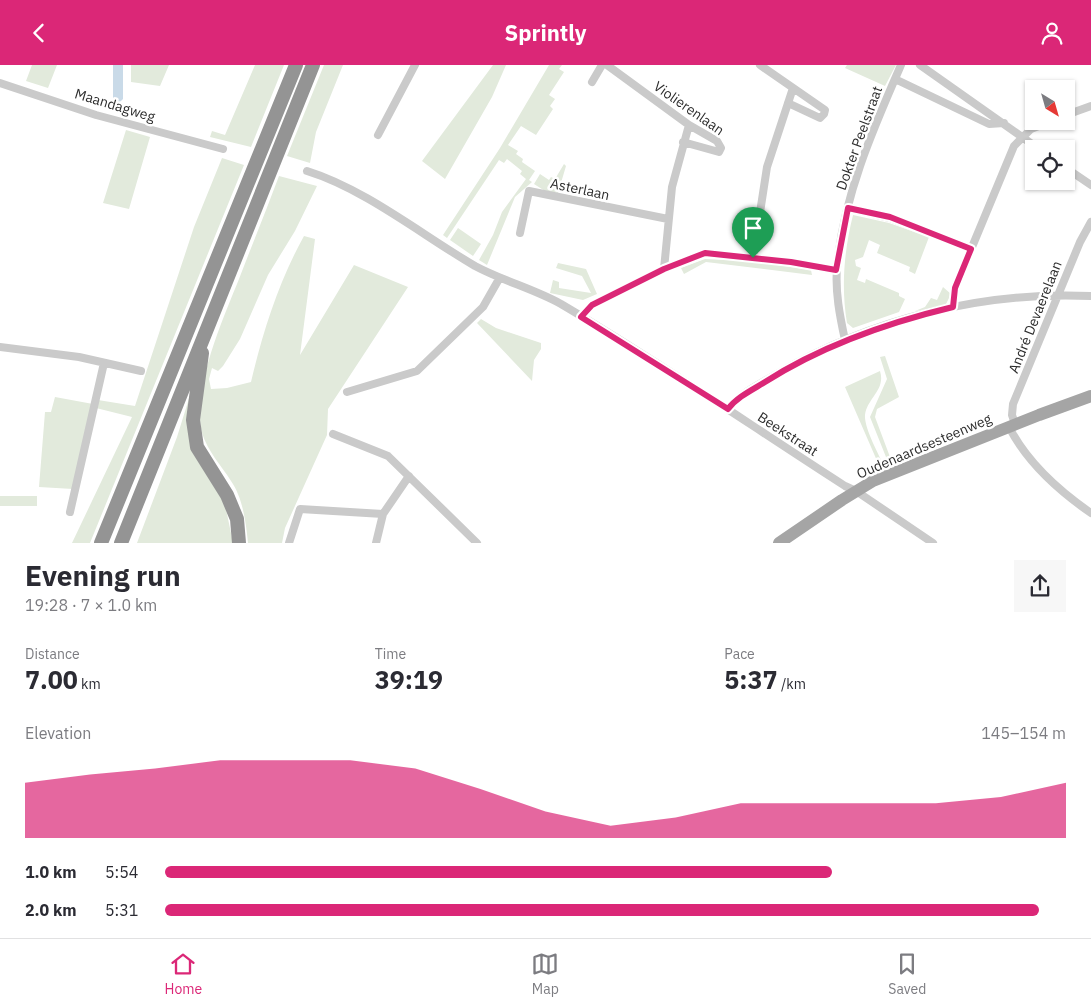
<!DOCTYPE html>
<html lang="en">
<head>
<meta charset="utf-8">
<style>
  :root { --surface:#fff; --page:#f7f7f7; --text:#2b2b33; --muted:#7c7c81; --line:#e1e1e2; --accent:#db2777 }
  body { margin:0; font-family:"IBM Plex Sans",sans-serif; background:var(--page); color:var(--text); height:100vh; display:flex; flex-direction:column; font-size:19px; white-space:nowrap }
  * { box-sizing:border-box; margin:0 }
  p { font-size:16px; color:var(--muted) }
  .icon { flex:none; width:28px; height:28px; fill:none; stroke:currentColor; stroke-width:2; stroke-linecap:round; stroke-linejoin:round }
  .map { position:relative; height:478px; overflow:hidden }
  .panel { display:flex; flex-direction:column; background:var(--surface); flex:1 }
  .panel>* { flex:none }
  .needle { width:32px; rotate:143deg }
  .controls { position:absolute; left:1025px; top:15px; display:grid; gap:10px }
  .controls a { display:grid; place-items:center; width:50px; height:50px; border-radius:0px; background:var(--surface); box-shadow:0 1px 4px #0004; font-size:25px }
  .pin { position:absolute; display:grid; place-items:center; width:42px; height:42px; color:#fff; margin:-51px -21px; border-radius:50% 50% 50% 0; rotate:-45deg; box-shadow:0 0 5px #0007 }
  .pin .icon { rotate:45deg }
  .round { display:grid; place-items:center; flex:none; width:52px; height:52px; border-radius:0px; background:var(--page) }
  .headline { display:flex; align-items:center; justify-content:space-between; height:85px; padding:0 25px }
  h1 { font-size:28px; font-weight:700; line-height:38px }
  .metrics { display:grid; grid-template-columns:repeat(3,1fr); gap:8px; height:85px; padding:5px 25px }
  .metrics div { display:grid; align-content:center }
  .metrics b { font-size:25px; font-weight:700 }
  .metrics small { font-size:14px; font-weight:400 }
  .metrics p { font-size:14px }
  .chart { height:140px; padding:10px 25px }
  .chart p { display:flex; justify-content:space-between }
  .chart svg { width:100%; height:90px; margin-top:5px; fill:var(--accent); opacity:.7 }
  ul { padding:0 25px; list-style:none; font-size:16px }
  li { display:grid; grid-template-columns:80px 60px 1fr; align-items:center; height:38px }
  li i { height:12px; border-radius:6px; background:var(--accent) }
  header { display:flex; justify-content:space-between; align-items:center; height:65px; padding:0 25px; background:var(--accent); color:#fff; font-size:22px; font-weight:700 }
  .tab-bar { display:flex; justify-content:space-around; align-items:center; height:70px; border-top:1px solid var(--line); background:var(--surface); font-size:14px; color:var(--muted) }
  .tab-bar a { display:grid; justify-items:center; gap:2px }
  .tab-bar .on { color:var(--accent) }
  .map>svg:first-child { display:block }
  .green { fill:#e2eadc }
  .water { fill:#c9dae8 }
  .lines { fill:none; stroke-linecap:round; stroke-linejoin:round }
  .street { stroke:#cacaca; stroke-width:8 }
  .primary { stroke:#a5a5a5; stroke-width:12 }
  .highway { stroke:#949494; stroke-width:14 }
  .route-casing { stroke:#fff; stroke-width:10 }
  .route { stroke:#db2777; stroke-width:6 }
  .labels { text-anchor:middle; stroke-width:5; stroke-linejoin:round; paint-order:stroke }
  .street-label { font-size:14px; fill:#2d2d2d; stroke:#fff }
</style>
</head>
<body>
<header><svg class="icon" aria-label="back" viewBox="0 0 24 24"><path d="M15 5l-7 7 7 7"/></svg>Sprintly<svg class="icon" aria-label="person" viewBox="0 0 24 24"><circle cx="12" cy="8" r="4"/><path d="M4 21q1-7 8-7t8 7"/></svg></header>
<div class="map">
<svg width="1091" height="478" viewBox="0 0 1091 478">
  <rect width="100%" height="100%" fill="#fff"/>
  <path class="green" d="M 32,0 L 57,0 L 48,23 L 26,16 Z
    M 131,0 L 169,0 L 160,21 L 131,17 Z
    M 255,0 L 284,0 L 251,82 L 210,72 L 212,66 L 225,70 Z
    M 324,0 L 343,0 L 316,67 L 310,98 L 287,91 Z
    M 493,0 L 506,0 L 492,32 L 445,114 L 422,96 Z
    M 549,0 L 562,0 L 559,4 L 564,7 L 549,30 L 555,34 L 550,41 L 553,44 L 536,70 L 521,61 L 508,80 L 518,86 L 516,89 L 523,94 L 522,97 L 535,106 L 529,115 L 532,117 L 515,132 L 487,200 L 479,195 L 493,170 L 502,147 L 526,114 L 520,109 L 522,106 L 507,94 L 504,98 L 499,95 L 447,173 L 443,170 L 500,83 Z
    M 847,0 L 896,0 L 885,21 L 845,3 Z
    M 126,65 L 150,72 L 129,144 L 103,138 Z
    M 222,93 L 244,100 L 90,478 L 72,478 L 132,352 L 96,343 L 98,335 L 135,341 L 194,162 Z
    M 564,99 L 566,101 L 558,128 L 545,126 L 534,119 L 540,109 L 549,115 L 551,112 L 555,114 Z
    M 279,111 L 317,121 L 295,166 L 268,210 L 240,274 L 223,301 L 218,306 L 212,303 L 209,314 L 211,324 L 227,323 L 251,317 C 263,266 279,216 304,171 L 315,174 L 300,290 L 354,200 L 408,222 L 328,344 L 327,370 L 285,463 L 282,478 L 248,478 C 246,458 243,433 231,416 C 221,400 208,387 202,368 C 191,325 223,254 239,214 C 252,180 266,146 279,111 Z
    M 853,150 L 889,158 L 929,172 L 915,209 L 909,206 L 910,202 L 877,188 L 880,180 L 869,175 L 863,192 L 855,195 L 856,201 L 861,203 L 857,215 L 865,218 L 866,214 L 899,228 L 899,231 L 905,234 L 899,247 L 853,263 L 847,258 C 841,222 844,186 853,150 Z
    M 458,163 L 481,179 L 473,191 L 450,175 Z
    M 705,194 L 750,196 L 811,205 L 812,210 L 706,197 L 684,209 L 681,203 Z
    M 558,198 L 586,204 L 597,229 L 583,235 L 550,228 L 553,215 L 559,217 L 559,223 L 591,228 L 582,211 L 556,203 Z
    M 943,222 L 951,229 L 945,241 L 915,246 L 925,242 L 931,233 L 937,235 Z
    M 481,254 L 496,263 L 541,278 L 541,284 L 534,295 L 532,316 L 477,258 Z
    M 885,291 L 899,332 L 877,344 L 875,352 L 893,400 L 890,402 L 870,352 L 887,314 L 880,292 Z
    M 880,306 C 886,325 867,333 865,350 C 864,363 879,390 885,403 L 881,405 L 845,322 Z
    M 191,327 L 190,359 L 226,444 L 233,478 L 137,478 L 177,372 Z
    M 55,332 L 93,339 L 73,424 L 39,422 L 45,347 L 51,347 Z
    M 0,431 L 37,431 L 37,441 L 0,441 Z"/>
  <path class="water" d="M 113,0 L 123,0 L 123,34 L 116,41 L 113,39 Z"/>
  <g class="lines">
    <path class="street" d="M 607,0 L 689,60 L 717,76 L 721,83 L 719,87 L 683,77
      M 760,0 L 825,45 L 824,49 L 820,53 L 788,38
      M 920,0 L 1039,84
      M 895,14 L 989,59 L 1004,58
      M 592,17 L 602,0
      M 0,18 L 96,50 L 223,84
      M 1066,50 L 1091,41
      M 378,70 L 415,0
      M 1066,103 L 1091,120
      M 307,106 C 365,124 422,170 475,201 C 503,216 534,224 561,239 C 658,296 750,360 845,421 L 856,426 L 933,478
      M 848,143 L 890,153 L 971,184
      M 520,168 L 529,126 L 668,154
      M 753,193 L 767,102 L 793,23
      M 664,204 L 672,122 L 689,60
      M 953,242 L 955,223 L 1014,81 L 1031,64 L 1051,56
      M 581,251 L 592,240 L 664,204 L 705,188 L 791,197 L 836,205
      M 845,275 C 840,252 835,227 837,203 C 843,132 873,64 901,0
      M 0,282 L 79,292 L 141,306
      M 347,327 L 417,306 L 483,242 L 499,214
      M 728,344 C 739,329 761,318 777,309 C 871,254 982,226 1091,231
      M 1015,359 L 1012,350 L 1013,339 L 1080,177 L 1091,157
      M 1009,362 C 1027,397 1059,426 1091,448
      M 333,369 L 388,391 L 477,478
      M 70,447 L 104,298
      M 289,478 L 300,444 L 383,449
      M 376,478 L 383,449 L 409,411"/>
    <path class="primary" d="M 779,478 L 842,435 L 873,416 L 1039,350 L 1091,331"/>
    <path class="highway" d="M 202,288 L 193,355 L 197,382 L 227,430 L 237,454 L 239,478
      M 101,478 L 296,0
      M 121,478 L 313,0"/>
  </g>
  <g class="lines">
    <g class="route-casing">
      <path id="route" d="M 848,143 L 890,152 L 971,184 L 955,223 L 953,242 C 886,258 823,280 765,317 C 752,325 737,332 728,344 L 581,252 L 592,240 L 664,204 L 705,188 L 791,197 L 836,205 Z"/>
    </g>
    <use href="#route" class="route"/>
  </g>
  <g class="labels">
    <g class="street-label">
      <text transform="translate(115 40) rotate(17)" y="5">Maandagweg</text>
      <text transform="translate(689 43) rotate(35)" y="5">Violierenlaan</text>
      <text transform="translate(859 73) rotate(-70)" y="5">Dokter Peelstraat</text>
      <text transform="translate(580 124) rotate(12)" y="5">Asterlaan</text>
      <text transform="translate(1035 252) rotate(-68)" y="5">André Devaerelaan</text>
      <text transform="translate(788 369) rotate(33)" y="5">Beekstraat</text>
      <text transform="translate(924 381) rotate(-23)" y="5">Oudenaardsesteenweg</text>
    </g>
  </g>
</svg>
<div class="controls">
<a><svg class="needle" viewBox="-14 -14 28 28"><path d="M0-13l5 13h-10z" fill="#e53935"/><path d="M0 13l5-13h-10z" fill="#7c7c81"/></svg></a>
<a><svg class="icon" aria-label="locate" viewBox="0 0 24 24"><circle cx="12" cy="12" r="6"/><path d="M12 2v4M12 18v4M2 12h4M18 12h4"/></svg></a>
</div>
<div class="pin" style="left:753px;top:193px;background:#1e9e55"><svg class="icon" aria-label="arrive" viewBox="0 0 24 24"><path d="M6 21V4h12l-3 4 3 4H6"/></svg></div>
</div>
<section class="panel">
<div class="headline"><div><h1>Evening run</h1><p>19:28 · 7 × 1.0 km</p></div><a class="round"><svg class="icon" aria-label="share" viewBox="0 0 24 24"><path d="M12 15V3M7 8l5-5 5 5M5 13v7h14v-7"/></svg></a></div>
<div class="metrics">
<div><p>Distance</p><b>7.00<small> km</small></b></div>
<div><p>Time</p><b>39:19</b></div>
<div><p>Pace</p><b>5:37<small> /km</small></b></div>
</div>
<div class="chart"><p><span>Elevation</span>145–154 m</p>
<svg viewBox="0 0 160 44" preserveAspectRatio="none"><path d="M0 44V17L10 13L20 10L30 6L40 6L50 6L60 10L70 20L80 31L90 38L100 34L110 27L120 27L130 27L140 27L150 24L160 17V44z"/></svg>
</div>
<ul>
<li><b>1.0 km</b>5:54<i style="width:74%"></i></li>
<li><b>2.0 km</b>5:31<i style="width:97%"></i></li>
</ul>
</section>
<nav class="tab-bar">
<a class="on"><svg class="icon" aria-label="home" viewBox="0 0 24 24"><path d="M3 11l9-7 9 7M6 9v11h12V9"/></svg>Home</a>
<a><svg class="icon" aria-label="map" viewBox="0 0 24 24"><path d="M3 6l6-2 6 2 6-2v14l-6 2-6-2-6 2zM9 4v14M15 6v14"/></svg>Map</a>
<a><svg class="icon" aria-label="saved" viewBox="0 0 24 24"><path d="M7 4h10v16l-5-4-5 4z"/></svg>Saved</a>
</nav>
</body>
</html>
